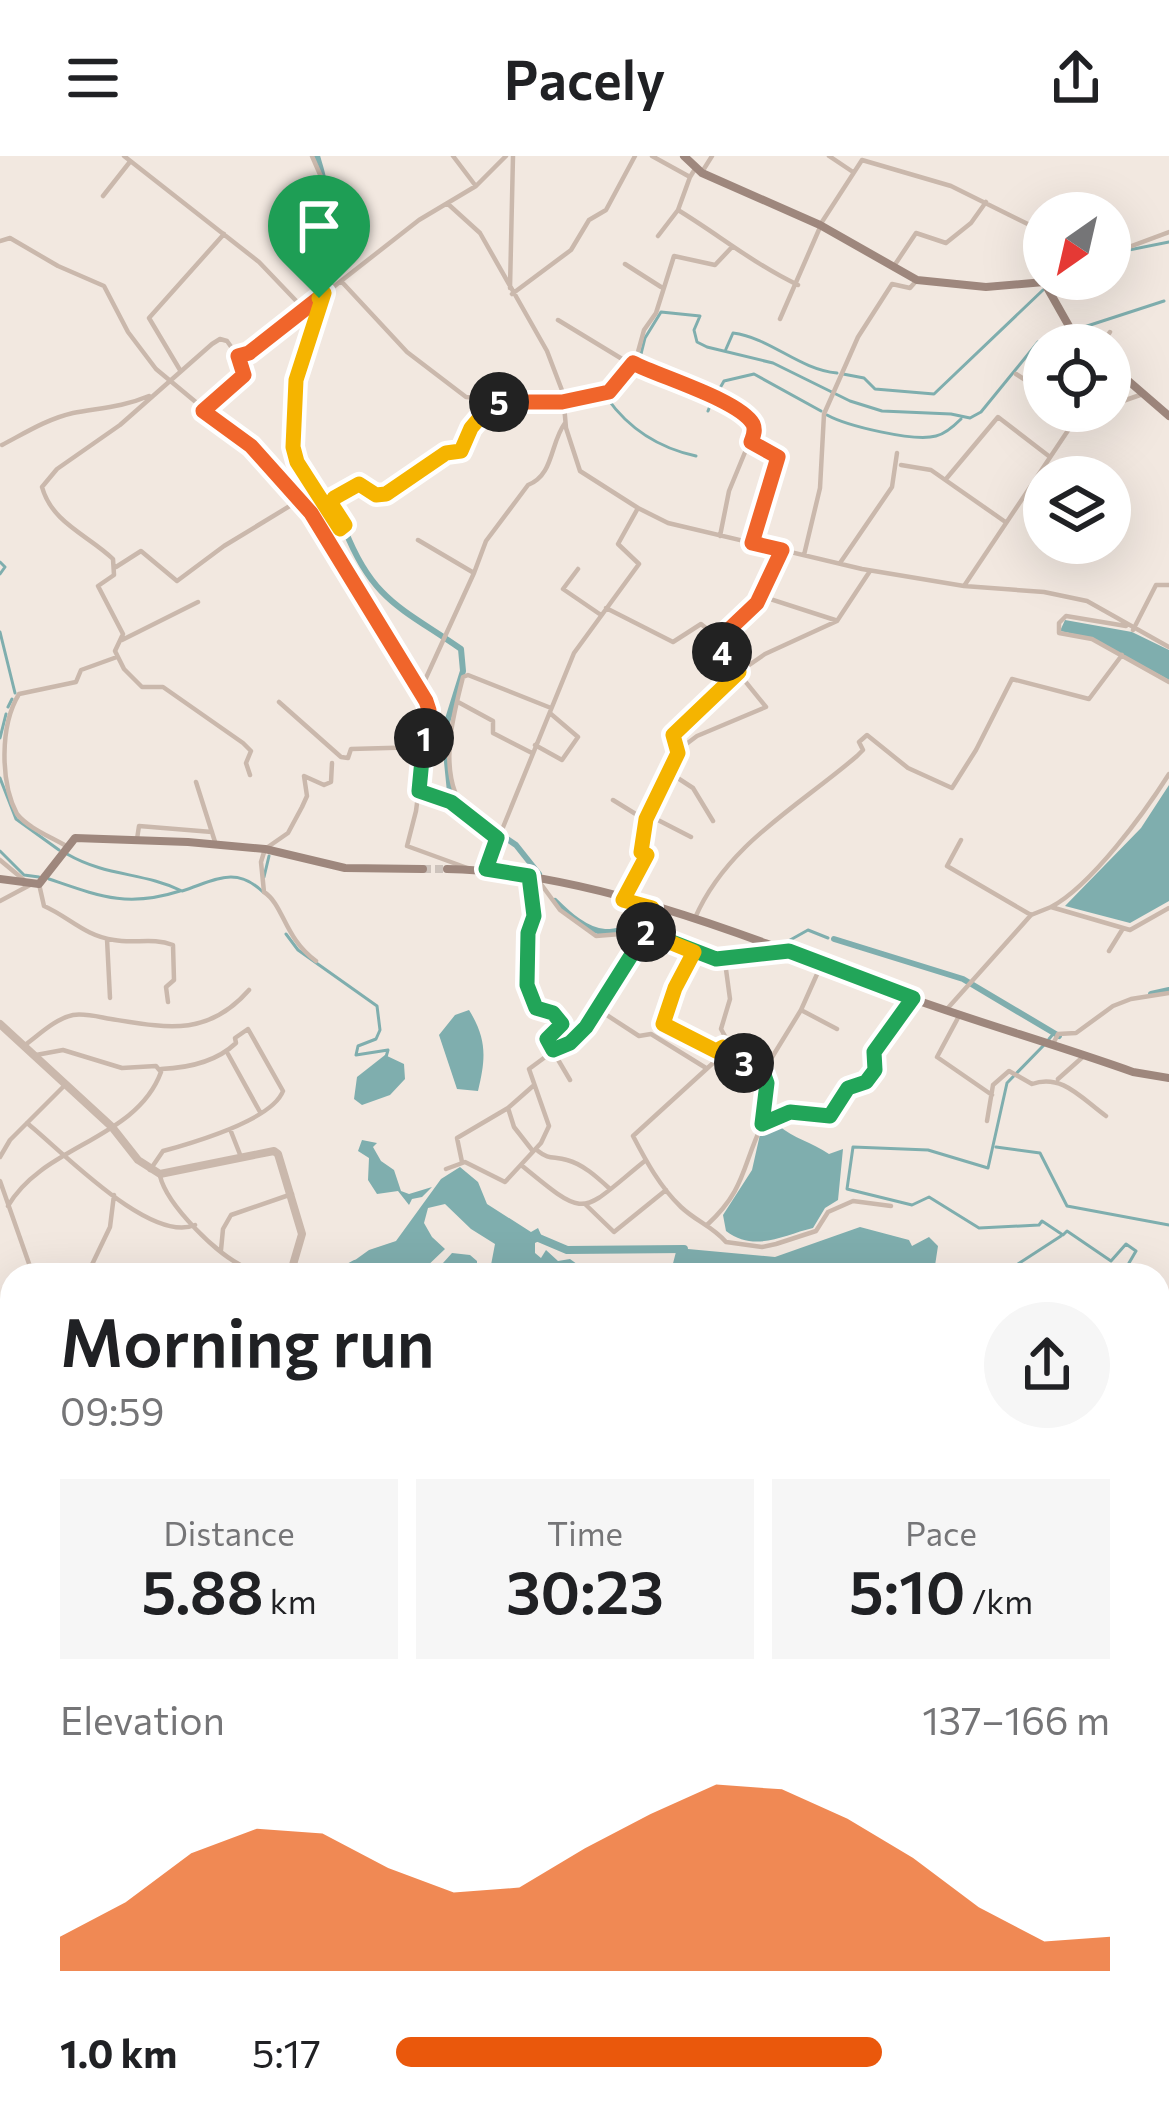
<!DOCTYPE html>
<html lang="en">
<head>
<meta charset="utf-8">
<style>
  :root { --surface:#fff; --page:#f6f6f6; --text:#202124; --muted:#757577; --accent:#ea580c }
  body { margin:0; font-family:Commissioner,sans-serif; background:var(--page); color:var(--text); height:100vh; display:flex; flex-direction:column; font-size:45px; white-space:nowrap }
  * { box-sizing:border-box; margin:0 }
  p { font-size:39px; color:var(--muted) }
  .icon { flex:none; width:66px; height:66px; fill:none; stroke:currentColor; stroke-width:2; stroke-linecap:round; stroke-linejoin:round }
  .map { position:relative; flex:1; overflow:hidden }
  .panel { position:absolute; left:0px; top:1107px; width:1170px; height:861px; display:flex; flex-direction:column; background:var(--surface); border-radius:36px 36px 0 0; box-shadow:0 12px 48px #0002 }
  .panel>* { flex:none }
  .needle { width:78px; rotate:214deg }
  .controls { position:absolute; left:1023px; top:36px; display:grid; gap:24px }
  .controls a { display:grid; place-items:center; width:108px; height:108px; border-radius:50%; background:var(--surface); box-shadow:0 12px 48px #0002; font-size:60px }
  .pin { position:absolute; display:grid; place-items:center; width:102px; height:102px; color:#fff; margin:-123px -51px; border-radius:50% 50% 50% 0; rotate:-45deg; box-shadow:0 0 12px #0007 }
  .pin .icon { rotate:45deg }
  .km { position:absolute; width:60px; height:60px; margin:-30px; border-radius:50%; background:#222; color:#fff; font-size:33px; line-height:60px; text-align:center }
  .round { display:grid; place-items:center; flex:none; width:126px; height:126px; border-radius:63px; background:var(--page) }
  .overview { display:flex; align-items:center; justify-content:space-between; height:204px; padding:0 60px }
  h1 { font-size:66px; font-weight:600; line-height:90px }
  .metrics { display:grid; grid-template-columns:repeat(3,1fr); gap:18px; height:204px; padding:12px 60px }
  .metrics div { display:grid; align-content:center; border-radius:0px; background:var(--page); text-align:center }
  .metrics b { font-size:60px; font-weight:600 }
  .metrics small { font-size:33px; font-weight:400 }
  .metrics p { font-size:33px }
  .chart { height:336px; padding:24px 60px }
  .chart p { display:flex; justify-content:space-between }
  .chart svg { width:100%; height:216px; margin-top:12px; fill:var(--accent); opacity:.7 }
  ul { padding:0 60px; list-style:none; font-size:39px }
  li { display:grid; grid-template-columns:192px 144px 1fr; align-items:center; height:90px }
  li i { height:30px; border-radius:15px; background:var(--accent) }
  header { display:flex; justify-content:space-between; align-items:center; height:156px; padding:0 60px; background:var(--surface); font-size:54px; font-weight:600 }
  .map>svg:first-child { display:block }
  .water { fill:#7faeae }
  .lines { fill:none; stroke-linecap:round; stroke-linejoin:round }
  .stream { stroke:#7faeae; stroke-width:3 }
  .canal { stroke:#7faeae; stroke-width:6 }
  .river { stroke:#7faeae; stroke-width:8 }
  .secondary-tunnel { stroke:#cdc3bc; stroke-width:8; stroke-dasharray:8 4; stroke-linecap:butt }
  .minor { stroke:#cab8ac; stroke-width:4.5 }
  .tertiary { stroke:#cab8ac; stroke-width:8 }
  .secondary { stroke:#9e877d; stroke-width:8 }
  .split-1-casing { stroke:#fff; stroke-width:24 }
  .split-2-casing { stroke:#fff; stroke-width:24 }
  .split-3-casing { stroke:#fff; stroke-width:24 }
  .split-4-casing { stroke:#fff; stroke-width:24 }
  .split-5-casing { stroke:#fff; stroke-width:24 }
  .split-6-casing { stroke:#fff; stroke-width:24 }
  .split-1 { stroke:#f0652b; stroke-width:15 }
  .split-2 { stroke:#22a559; stroke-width:15 }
  .split-3 { stroke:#22a559; stroke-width:15 }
  .split-4 { stroke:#f5b400; stroke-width:15 }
  .split-5 { stroke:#f0652b; stroke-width:15 }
  .split-6 { stroke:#f5b400; stroke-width:15 }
</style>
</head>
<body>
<header><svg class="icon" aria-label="menu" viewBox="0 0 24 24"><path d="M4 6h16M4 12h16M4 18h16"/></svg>Pacely<svg class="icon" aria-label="share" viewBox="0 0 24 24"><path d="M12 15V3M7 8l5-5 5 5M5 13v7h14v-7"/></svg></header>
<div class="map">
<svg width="1169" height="1967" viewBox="0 0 1169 1967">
  <rect width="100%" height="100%" fill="#f2e8e0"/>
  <path class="water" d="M 1065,464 L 1132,476 L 1169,494 L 1169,524 L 1092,482 L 1060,475 Z
    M 1169,629 L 1169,745 L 1130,767 L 1065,750 L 1141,672 Z
    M 469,854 C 487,883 486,902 478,935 L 457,933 L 439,879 L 455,859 Z
    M 385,899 L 404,908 L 405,923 L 390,939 L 362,949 L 354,943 L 357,921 Z
    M 778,969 C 794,983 812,986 829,998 L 843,993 L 838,1044 L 825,1052 L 813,1072 C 783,1079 755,1097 726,1075 L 723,1059 L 752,1014 L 761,974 Z
    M 362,984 L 377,987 L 373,991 L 381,1005 L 394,1014 L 401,1035 L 409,1038 L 432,1031 L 422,1041 L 412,1043 L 409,1049 L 398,1035 L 377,1038 L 368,1024 L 369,1002 L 358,995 Z
    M 460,1011 L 478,1026 L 487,1048 L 531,1076 L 538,1072 L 543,1083 L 535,1087 L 535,1097 L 541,1102 L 546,1094 L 558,1105 L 570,1103 L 592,1119 L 447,1119 L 443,1107 L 452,1097 L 470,1099 L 477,1105 L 477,1112 L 491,1109 L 495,1088 L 471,1073 L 445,1048 L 428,1052 L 424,1067 L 432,1081 L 445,1093 L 422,1115 L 411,1118 L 403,1108 L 387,1119 L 364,1119 L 364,1113 L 344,1112 L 369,1094 L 396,1085 L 441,1023 Z
    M 860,1071 L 909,1084 L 912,1090 L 929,1081 L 938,1090 L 934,1116 L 941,1119 L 670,1119 L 677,1092 L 775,1101 Z"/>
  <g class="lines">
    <path class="stream" d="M 1124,95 L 1169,86
      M 726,193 L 733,177 C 771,182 798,213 837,217
      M 639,206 L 645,182 L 661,156 L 700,160 L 694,174 L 697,186 L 707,191 L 773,207 L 850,245 L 882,255 L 951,258 L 970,262 L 981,256 L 1038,186 L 1164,145
      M 635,212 L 622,231 L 607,242 C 629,273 659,292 696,300
      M 843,218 L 864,222 L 875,233 L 934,238 L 1043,134
      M 716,239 L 724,225 L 754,218 L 821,255
      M 708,255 L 712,245
      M 827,259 C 847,270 914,286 936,280 C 945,278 954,270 961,263
      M 0,406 L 5,411 L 0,418
      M 0,476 L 15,537
      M 8,551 L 12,543
      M 0,582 L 6,558
      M 0,622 L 16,663 L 59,694
      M 0,695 L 24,719 L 39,721
      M 67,698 C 107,721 143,716 182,735 C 214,725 235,709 263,736
      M 264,721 L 269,700
      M 49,723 C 99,740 127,752 180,735
      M 286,778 L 298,794 L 377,850 L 380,874 L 376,883 L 358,890 L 356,899 L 388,894 L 386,901
      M 783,788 L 808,774 L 828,782
      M 1049,883 L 1054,877
      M 1044,889 L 1007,927 L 988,1012 L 928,994 L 853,991 L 847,1033 L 912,1049 L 929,1041 L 979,1072 L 1039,1069 L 1042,1065 L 1063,1079 L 1067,1075 L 1111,1105 L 1126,1088 L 1136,1095 L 1122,1119
      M 996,991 L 1040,997 L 1067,1050 L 1169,1069
      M 1001,1119 L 1061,1080
      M 1158,1146 L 1169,1151
      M 0,1466 L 12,1460
      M 1158,1484 L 1169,1486
      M 0,1506 L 3,1515 L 12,1518
      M 0,1667 L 12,1653
      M 515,1956 L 521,1967
      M 588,1956 L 602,1967
      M 728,1956 L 728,1967
      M 66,1967 L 91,1956
      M 182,1967 L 195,1956"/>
    <path class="canal" d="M 317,0 C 331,45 337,90 329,137 C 321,184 283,252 298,299 C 306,324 327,349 342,370
      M 345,374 C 373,445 402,452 461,493 L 463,515 L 444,576 L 450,636 L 474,661 L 516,689 L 539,718
      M 555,745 C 568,758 586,775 605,776 C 618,777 630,769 643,771
      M 650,773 L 715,798 L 773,793
      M 834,783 L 963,823 L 1059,880
      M 1151,838 L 1169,834"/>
    <path class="river" d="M 534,1080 L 567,1094 L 684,1093
      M 335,1119 L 355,1108
      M 0,1327 L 12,1322"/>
    <path class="secondary-tunnel" d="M 423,713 L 447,713"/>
    <path class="minor" d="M 124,0 L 259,106 L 302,151
      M 312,0 L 322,23 L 328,105 L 324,137 L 296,224 L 293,291 L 297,306 L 339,371 L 345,369 L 332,349 L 334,342 L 359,328 L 376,339 L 386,338 L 446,297 L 459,296 L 471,272 L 493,246
      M 453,0 L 475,29
      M 652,0 L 690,21 L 695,13
      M 829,0 L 853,16
      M 702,16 L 712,0
      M 103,40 L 129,7
      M 448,48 L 480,77 L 547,195 L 563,237 L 566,272 L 580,315 L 638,352
      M 678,54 C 719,79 754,108 798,129
      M 820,69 L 862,4 L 951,30 L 1044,76
      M 658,80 L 678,54 L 690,21
      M 0,85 L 10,82 L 58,110 L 104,130 L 128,176 L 156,213 L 268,306 L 333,390 L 429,554 L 416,655 L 407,690 L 470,713
      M 1110,98 L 1169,76
      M 625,108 L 661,131
      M 894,110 L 916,77 L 946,87 L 971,67 L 986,46
      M 341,125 L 407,196 L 466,241 L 543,248 L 609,236 L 619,229 L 636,203 L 644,174 L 656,157 L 674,100 L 715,109 L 732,91
      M 510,132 L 513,0
      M 512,138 L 571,94 L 589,64 L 606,54 L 635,0
      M 780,163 L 821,69
      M 558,164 L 632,209
      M 1101,189 L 1110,176
      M 634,208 L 718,244 L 755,272 L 729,335 L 720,380
      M 180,214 L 149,162 L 224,78
      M 1016,218 L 1044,236
      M 203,255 L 244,219 L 239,199
      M 1087,255 L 1106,262 L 1120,246 L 1143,238
      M 2,289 C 25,277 47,263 73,257 C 99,252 123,251 149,240
      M 901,309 L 931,314 L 1004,365
      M 946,323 L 998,261 L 1050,301
      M 418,384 L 474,417 L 420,535
      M 752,387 L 779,301 L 753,287
      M 804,399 L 820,332 L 824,258 L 858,181 L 892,128 L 910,132 L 917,124
      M 840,407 L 892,331 L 897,297
      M 116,411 L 141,395 L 177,425 L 224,390 L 298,345
      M 578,413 L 563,433 L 601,459
      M 474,417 L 486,385 L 528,329 C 554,319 550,287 565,267
      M 964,430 L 1081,255
      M 761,440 L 835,464
      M 606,452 L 673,486 L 701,468 L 717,481 L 719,493 L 766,551 L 697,580 L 681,592 L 650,661
      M 1126,470 L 1066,460 L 1059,467 L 1059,477 L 1092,483 L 1169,526
      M 1133,474 L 1156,429 L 1169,429
      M 122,484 L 198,446
      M 718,484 L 759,444 L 782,394
      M 279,546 L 341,601 L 348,602 L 351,593 L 423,591
      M 458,546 L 493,565 L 493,577 L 532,597
      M 535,589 L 562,604 L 578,581 L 551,558
      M 678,597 L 673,579 L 739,516 L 765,498 L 837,465 L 870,415
      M 670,617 L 693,632 L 713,665
      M 250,619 L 246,607 L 251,595 L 243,587 L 163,531 L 142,531 L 124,513 L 115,495 L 123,478 L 98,430 L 114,419 L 113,403 C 88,379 52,367 42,331 L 57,313 L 120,269 L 212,188 L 220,183 L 227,185 L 237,199 L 249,197 L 419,64 L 476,30 L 506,0
      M 196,626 L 216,689
      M 421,636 L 451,646 L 497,682
      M 613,644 L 647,665 L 641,696 L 647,699 L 626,739
      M 647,662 L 654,662 L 691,681
      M 499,673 C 484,664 462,653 455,636 C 442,601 454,556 463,521 L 468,519 L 551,552
      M 137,683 L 139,670 L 212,676
      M 961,684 L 947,710 L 1031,759
      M 66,690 C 51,681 28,672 17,658 C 0,626 0,569 19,538 L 76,526 L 81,514 L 117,501
      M 0,704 L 30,729 L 0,745
      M 486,713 L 574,497 L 639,408 L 618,388 L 638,352 L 668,367 L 862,413 L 964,430 L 1044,436 L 1087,445 L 1169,491
      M 529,720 L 534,760 L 528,777 L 527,829 L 536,852 L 553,857 L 562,869 L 547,885 L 570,924
      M 538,724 L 560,754 L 596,780 L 645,776 L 716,803 L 784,796
      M 39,728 L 44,750 C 69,761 85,780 114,784 C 135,788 152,781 173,789 L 174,824 L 166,831 L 168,846
      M 1051,751 C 1091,730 1145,656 1169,618
      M 695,762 C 727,688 799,650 857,600 L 863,594 L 859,586 L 867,579 L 908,612 L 952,632 L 976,594 L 1012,523 L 1089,543 L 1122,499
      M 107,783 L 110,842
      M 1109,795 L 1122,774
      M 694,797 L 675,832 L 663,869 L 716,895
      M 316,805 C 284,782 284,749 264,736 L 261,706 L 265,693 L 288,677 L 302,651 L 307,640 L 304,620 L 324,629 L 331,626 L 332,607
      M 822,807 L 801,854 L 763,916 L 758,917 L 720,891 L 712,908 L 633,980 C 646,1005 660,1031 681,1051 C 697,1066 712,1070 726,1086 L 762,1091 L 776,1088 L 816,1075 L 828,1056 L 853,1045 L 891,1050
      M 947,853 L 1031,759 L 1051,751 L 1130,774 L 1169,752
      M 599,854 L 639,880 L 651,878 L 706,912
      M 801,854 L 837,873
      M 959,860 L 937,901 L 992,939
      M 1053,888 L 1058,878 L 1076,877 L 1113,850 L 1131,843 L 1169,837
      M 25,889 C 40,878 55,863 73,859 C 85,857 99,861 111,863 C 167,872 208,881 249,834
      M 720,891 L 726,882 L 721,873 L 730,843 L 725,806
      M 228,898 L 260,956
      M 1058,923 L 1085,899
      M 987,965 L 993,929 L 1009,915 L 1032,928 C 1062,917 1082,943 1106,960
      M 27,967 C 62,995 150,1088 195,1069
      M 762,969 L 767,927 L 763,916
      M 230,973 L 241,1001
      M 532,994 L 514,971 L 508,952 L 533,930
      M 538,995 C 549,1004 554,1000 567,1004 C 583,1008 598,1022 610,1033
      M 0,1001 L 10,984 L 64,930
      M 462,1006 L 457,982 L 508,952
      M 521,1009 C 589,1065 579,1058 646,1004
      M 446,1013 L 465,1006 L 505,1026 L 541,987 L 549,970 L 529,913 L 586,871 L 629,798 L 641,786 L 652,752
      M 150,1014 L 163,995 C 192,987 272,964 283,935 L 248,873 L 235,882 L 236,887 C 215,907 187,912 161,913
      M 160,1020 C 167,1049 218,1100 245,1111 C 254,1115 264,1115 273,1119
      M 0,1025 L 33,1119
      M 585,1048 L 614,1076 L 666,1034
      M 8,1050 C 43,989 136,984 161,916 L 156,910 L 122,912 L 63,894 L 36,899
      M 707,1069 C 746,1033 742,1010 762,969 L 791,956 L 833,959 L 848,932 L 866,925 L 875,914 L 874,896 L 913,842
      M 221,1094 L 223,1073 L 231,1059 L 292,1038
      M 87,1119 L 110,1071 L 114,1039
      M 1158,1294 L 1169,1294
      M 1158,1393 L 1167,1350 L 1164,1337 L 1169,1330
      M 1158,1461 L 1160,1461
      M 1158,1531 L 1169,1532
      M 1158,1589 L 1169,1601
      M 1158,1631 L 1169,1618
      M 1158,1634 L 1168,1643 L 1158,1650
      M 0,1745 L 12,1739
      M 0,1843 L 12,1835
      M 0,1924 L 12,1919
      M 1158,1936 L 1169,1944
      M 504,1956 L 511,1967
      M 177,1967 L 191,1956
      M 412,1967 L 413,1956
      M 975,1967 L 981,1956
      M 1098,1967 L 1110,1956"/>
    <path class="tertiary" d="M 0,868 L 112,971 L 138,1004 L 160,1018 L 274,995 L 278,998 L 302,1078 L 290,1119
      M 945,1956 L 967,1967"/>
    <path class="secondary" d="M 684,0 L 702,17 L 820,69 L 917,124 L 986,131 L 1044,126 L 1074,179 L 1085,189
      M 1110,209 L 1169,260
      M 447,713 C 587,715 749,780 880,831 C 962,862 1049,886 1133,916 L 1169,922
      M 0,723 L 39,728 L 75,682 L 188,686 L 265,693 L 345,712 L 423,713"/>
  </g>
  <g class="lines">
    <g class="split-1-casing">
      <path id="split-1" d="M 319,142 L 249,197 L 238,200 L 244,219 L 203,255 L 251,290 L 311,357 L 426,545 L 429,554 L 424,582"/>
    </g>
    <g class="split-2-casing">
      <path id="split-2" d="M 424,582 L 419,635 L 451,646 L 497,682 L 486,713 L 529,720 L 534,760 L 528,777 L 527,829 L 536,852 L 553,857 L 562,868 L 547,883 L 553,894 L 570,887 L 586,871 L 646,776"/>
    </g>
    <g class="split-3-casing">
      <path id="split-3" d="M 646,776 L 716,803 L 789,795 L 913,842 L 874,896 L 875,914 L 866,926 L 848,932 L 830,960 L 790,956 L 762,968 L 767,927 L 763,916 L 758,917 L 744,907"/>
    </g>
    <g class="split-4-casing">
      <path id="split-4" d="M 722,496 L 739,516 L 673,579 L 678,597 L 646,663 L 641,696 L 647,699 L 623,744 L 652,752 L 645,776 L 694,796 L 675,832 L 663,868 L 716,895 L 723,891 L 744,907"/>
    </g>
    <g class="split-5-casing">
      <path id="split-5" d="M 499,246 L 562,246 L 609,236 L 633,207 C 660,221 739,244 753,268 C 756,275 753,280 751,286 L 778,301 L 752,387 L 782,394 L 757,447 L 718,484 L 722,496"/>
    </g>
    <g class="split-6-casing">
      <path id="split-6" d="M 319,142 L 324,137 L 296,224 L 293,291 L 297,306 L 340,373 L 345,369 L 332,349 L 334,342 L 359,328 L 376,339 L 386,338 L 446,297 L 461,295 L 471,272 L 493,246 L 499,246"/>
    </g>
    <use href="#split-1" class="split-1"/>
    <use href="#split-2" class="split-2"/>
    <use href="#split-3" class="split-3"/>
    <use href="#split-4" class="split-4"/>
    <use href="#split-5" class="split-5"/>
    <use href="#split-6" class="split-6"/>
  </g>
</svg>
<div class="controls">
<a><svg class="needle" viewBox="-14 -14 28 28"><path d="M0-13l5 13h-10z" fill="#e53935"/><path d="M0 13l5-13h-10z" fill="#757577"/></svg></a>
<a><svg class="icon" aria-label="locate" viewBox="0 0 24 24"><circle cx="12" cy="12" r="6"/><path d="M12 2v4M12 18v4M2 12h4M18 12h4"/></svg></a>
<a><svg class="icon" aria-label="layers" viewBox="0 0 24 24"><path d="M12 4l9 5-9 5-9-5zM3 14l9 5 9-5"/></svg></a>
</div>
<div class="pin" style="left:319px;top:142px;background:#1e9e55"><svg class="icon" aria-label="arrive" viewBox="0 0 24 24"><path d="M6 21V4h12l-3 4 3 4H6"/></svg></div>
<b class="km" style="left:424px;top:582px">1</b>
<b class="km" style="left:646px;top:776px">2</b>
<b class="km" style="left:744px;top:907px">3</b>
<b class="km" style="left:722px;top:496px">4</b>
<b class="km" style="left:499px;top:246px">5</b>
<section class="panel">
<div class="overview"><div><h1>Morning run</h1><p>09:59</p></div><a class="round"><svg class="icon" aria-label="share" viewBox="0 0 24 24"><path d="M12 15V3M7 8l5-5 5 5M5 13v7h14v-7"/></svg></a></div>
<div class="metrics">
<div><p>Distance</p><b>5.88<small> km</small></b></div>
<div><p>Time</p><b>30:23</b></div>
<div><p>Pace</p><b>5:10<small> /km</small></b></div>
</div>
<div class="chart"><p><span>Elevation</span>137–166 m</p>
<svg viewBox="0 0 160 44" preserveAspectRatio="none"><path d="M0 44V37L10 30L20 20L30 15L40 16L50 23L60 28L70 27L80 19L90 12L100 6L110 7L120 13L130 21L140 31L150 38L160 37V44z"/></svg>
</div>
<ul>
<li><b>1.0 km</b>5:17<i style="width:68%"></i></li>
</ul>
</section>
</div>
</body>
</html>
